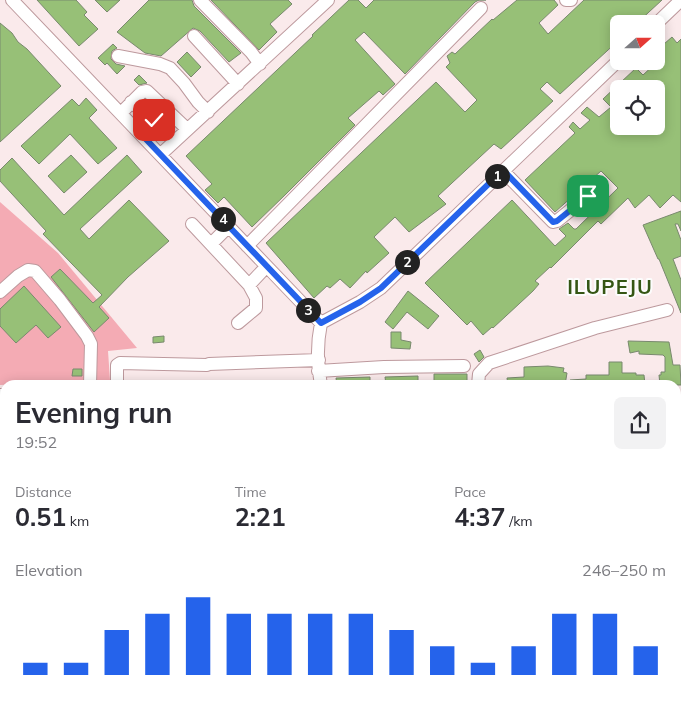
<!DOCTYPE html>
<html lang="en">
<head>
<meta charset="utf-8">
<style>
  :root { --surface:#fff; --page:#f2f2f3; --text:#2b2b33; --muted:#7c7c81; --accent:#2563eb }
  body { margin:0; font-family:Mulish,sans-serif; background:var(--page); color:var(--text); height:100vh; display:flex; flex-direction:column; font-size:19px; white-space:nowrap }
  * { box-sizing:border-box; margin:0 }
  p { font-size:16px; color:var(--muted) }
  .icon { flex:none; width:28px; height:28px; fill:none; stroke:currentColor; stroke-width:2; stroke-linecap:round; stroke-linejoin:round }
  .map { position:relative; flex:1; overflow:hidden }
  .panel { position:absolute; left:0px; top:380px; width:681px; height:321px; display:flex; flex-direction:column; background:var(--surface); border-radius:15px 15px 0 0; box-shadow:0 2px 12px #0003 }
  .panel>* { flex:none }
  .needle { width:32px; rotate:69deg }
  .tools { position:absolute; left:610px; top:15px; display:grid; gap:10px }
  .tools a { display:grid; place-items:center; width:55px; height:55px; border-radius:8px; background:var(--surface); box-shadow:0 2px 12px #0003; font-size:25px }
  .pin { position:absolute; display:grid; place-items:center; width:42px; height:42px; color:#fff; margin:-21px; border-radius:10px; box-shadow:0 2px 8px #0006 }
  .km { position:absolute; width:25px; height:25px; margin:-12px; border-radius:50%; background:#222; color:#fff; font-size:14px; line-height:25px; text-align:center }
  .round { display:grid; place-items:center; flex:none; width:52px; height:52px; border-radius:8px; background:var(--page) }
  .headline { display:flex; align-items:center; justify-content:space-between; height:85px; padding:0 15px }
  h1 { font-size:28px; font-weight:700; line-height:38px }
  .metrics { display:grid; grid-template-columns:repeat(3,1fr); gap:8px; height:85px; padding:5px 15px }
  .metrics div { display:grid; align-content:center }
  .metrics b { font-size:25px; font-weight:700 }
  .metrics small { font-size:14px; font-weight:400 }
  .metrics p { font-size:14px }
  .chart { height:140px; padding:10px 15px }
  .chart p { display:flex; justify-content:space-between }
  .chart svg { width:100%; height:90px; margin-top:5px; stroke:var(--accent); stroke-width:6 }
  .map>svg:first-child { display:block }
  .green { fill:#f4abb4 }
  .building { fill:#97c077; stroke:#79896e; fill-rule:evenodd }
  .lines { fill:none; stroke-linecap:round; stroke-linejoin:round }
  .minor-casing { stroke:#bd999d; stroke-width:14 }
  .path { stroke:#958788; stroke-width:1; stroke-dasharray:4 2.5; stroke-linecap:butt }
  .minor { stroke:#fff; stroke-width:12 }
  .route-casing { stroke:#fff; stroke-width:10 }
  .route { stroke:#2563eb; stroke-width:6 }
  .labels { text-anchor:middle; stroke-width:4; stroke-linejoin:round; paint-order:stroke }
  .district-label { font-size:20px; font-weight:bold; letter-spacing:1px; fill:#355614; stroke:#fcfcfc }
</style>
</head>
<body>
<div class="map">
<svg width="681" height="701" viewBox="0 0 681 701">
  <rect width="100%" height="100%" fill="#faeaeb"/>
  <path class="green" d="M 0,202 L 58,253 L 137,348 L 108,351 L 110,380 L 0,385 Z"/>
  <path class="building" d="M 37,0 L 76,0 L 87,12 L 84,15 L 98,29 L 79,46 Z
    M 95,0 L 120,0 L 107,12 Z
    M 149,0 L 192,0 L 194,6 L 241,53 L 229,62 L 200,31 L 193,28 L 161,56 L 145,53 L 117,32 Z
    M 211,0 L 288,0 L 292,4 L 270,24 L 277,32 L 259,50 Z
    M 349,0 L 358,0 L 366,8 L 374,0 L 486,0 L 479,0 L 475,2 L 405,74 L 364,32 L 355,40 L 395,84 L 383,95 L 379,91 L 348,118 L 355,125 L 286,194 L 252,227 L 224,197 L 218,203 L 205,190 L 212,184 L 186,156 L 313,36 L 312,35 Z
    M 517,0 L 554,0 L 558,5 L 539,23 L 548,34 L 584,0 L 662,0 L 636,24 L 619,24 L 619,40 L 560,94 L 547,82 L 540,89 L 553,101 L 501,149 L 494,144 L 438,196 L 446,204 L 409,232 L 395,217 L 374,237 L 389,253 L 367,273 L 366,271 L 350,288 L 340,279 L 330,288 L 327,286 L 314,298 L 266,243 L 436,82 L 465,112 L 477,100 L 446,67 L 450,63 L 447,56 L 452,52 L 455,54 L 492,19 L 493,20 Z
    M 0,23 L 12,33 L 18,42 L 27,49 L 61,86 L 0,142 Z
    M 672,37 L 677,43 L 681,39 L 681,202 L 673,195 L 660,208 L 649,195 L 635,208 L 628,198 L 601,224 L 598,221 L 551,268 L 550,267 L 535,281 L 539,284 L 533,291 L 493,328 L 492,327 L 483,335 L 471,321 L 467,325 L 425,283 L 512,200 L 555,246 L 566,236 L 559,229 L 568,223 L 574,229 L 576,229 L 618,188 L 601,171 L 555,212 L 525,180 L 575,133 L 569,127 L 573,122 L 580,129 L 590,120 L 581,113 L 587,107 L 599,117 L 611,107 L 603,99 L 636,68 L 643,75 L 656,63 L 656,51 ZM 619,89 L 656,89 L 656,126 L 619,126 Z
    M 113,44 L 117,48 L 112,51 L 111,59 L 116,64 L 125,66 L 117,74 L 107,63 L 105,65 L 98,58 Z
    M 187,52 L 201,67 L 191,77 L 177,62 Z
    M 139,75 L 147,83 L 139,85 L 134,80 Z
    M 86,98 L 97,110 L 89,118 L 117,148 L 98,164 L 70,134 L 39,164 L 21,146 L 72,99 L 79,106 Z
    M 71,155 L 87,172 L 64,193 L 48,176 Z
    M 127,155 L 142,172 L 80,229 L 89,239 L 129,200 L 169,241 L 128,277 L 99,307 L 109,318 L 94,332 L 51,277 L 60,269 L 93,303 L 102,295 L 43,234 L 46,231 L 0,181 L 0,170 L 12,158 L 64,215 Z
    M 681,211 L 681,231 L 678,224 L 675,224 L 681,240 L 681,256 L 673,259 L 681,280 L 681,313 L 659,259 L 658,259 L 643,225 Z
    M 24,286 L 61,327 L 48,338 L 36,325 L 16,343 L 0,326 L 0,309 Z
    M 408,291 L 439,316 L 428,329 L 407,312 L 393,329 L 385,322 Z
    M 391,332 L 401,332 L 401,340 L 411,342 L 410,349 L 391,348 Z
    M 164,336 L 164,342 L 153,343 L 153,337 Z
    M 628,341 L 669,342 L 673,365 L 680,365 L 681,385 L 660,385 L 659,375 L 661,375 L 661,372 L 665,372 L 665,357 L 663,355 L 639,354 L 639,351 L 630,353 Z
    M 480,350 L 484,357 L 479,362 L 474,354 Z
    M 609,362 L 622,362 L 622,373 L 636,373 L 636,375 L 644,375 L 645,385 L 570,385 L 570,380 L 586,379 L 586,375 L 609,375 Z
    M 548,366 L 564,368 L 563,372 L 567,373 L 565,385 L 508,385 L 507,378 L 524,377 L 524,367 Z
    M 73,369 L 82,369 L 82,376 L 72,376 Z
    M 434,374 L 467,374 L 467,385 L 434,385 Z
    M 418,376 L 418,385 L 386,385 L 385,377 Z
    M 370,377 L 370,385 L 337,385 L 336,378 Z"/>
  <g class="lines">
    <g class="minor-casing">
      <path id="minor" d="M 12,0 L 321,323
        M 200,0 L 251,52 L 260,64
        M 566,0 L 571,0
        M 656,24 L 681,0
        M 194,36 L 238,84
        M 118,56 L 160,64 L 170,68 L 184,83 L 198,102 L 208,112
        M 131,102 L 154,120 L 174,119
        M 121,113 L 142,92 L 147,91 L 187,129
        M 161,154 L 328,0
        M 503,171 L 553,222 L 557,221 L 588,196
        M 192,224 L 249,285 L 256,298 L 256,308 L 238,323
        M 211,244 L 229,226
        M 247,246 L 481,8
        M 249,285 L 266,267
        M 0,292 L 18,276 L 28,270 L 35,271 L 60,300 L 87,336 L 91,344 L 90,385
        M 318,371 L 384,367 L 464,366
        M 117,385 L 117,365 L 120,363 L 207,365 L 209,364 L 319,360
        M 321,385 C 317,365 317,343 321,323 L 360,302 L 381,288 L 619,60
        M 478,385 L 479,374 L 489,363 L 595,328 L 667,310
        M 0,395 L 5,395
        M 676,405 L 681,404
        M 676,472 L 681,485
        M 676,533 L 681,531
        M 676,574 L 681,586
        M 0,600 L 5,617
        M 30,696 L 31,701
        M 119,696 L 121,701
        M 214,696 L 215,701
        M 321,696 L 323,701
        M 491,696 L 491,701
        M 243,701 L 259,696"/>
    </g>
    <path class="path" d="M 621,696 L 622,701"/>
    <use href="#minor" class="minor"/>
  </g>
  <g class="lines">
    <g class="route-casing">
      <path id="route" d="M 154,120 L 140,133 L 321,323 L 360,302 L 381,288 L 503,170 L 553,222 L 557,221 L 588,196"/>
    </g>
    <use href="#route" class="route"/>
  </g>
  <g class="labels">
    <g class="district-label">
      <text x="610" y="294">ILUPEJU</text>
    </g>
  </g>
</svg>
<div class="tools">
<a><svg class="needle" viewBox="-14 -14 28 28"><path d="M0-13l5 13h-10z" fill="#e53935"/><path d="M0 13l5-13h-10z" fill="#7c7c81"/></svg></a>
<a><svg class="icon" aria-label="locate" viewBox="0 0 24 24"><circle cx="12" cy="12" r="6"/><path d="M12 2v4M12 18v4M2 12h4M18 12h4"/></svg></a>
</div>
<div class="pin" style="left:588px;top:196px;background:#1e9e55"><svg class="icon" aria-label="arrive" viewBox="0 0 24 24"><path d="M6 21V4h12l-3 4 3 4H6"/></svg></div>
<div class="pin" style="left:154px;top:120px;background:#d93025"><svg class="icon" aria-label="check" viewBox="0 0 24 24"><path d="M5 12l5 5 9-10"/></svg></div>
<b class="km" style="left:497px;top:176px">1</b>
<b class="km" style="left:407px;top:262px">2</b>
<b class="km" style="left:308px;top:310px">3</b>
<b class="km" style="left:223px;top:219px">4</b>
<section class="panel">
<div class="headline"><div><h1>Evening run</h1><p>19:52</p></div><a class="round"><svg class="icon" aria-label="share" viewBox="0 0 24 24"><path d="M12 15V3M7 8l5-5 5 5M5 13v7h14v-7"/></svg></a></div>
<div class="metrics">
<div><p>Distance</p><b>0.51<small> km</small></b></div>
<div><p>Time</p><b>2:21</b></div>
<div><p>Pace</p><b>4:37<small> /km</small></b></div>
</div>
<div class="chart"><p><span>Elevation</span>246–250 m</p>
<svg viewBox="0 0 160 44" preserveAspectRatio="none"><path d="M5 44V38M15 44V38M25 44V22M35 44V14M45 44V6M55 44V14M65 44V14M75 44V14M85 44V14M95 44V22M105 44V30M115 44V38M125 44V30M135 44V14M145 44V14M155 44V30"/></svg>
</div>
</section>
</div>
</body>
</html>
